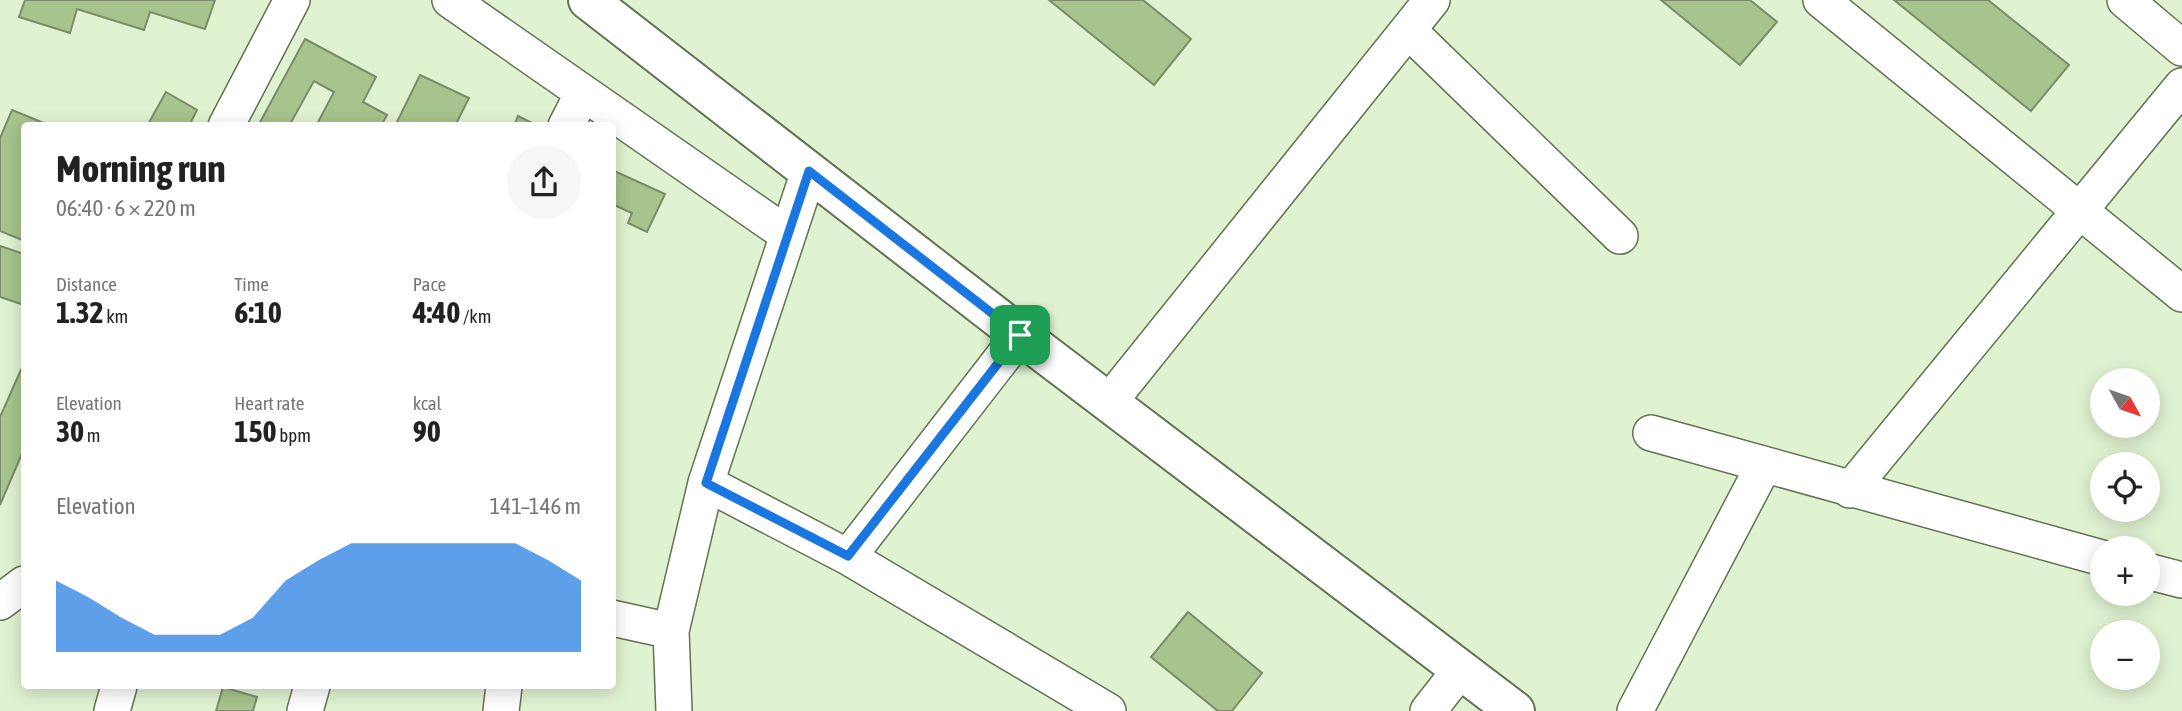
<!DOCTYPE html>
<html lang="en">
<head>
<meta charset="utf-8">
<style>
  :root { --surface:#fff; --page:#f6f6f6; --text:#222; --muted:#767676; --accent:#1a77e1 }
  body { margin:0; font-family:"Asap Condensed",sans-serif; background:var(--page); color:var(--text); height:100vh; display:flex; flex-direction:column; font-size:26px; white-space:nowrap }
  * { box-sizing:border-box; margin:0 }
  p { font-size:23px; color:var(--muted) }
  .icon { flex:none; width:38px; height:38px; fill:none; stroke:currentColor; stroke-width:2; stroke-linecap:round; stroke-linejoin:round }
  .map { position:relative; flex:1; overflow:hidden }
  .drawer { position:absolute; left:21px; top:122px; width:595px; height:567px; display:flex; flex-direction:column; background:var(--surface); border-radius:7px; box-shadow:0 4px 18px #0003 }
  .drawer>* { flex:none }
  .needle { width:46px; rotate:130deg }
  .tools { position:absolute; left:2090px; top:368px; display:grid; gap:14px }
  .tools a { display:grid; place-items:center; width:70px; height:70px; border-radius:50%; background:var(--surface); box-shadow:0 4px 18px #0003; font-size:35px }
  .pin { position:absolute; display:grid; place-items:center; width:60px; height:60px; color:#fff; margin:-30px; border-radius:14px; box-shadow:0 4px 10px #0006 }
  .round { display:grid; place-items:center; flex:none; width:74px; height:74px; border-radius:37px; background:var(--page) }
  .summary { display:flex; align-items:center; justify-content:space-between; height:119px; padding:0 35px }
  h1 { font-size:38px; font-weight:700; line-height:52px }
  .metrics { display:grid; grid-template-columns:repeat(3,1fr); gap:10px; height:119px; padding:7px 35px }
  .metrics div { display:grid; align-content:center }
  .metrics b { font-size:30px; font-weight:700 }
  .metrics small { font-size:19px; font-weight:400 }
  .metrics p { font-size:19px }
  .chart { height:196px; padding:14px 35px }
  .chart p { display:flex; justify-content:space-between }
  .chart svg { width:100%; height:126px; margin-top:7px; fill:var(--accent); opacity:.7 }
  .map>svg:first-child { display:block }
  .building { fill:#a6c48c; stroke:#7b8c6c; stroke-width:2 }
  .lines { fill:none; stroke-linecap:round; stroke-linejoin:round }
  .minor-casing { stroke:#627254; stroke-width:38 }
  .major-casing { stroke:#627254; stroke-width:42 }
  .minor { stroke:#fff; stroke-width:35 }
  .major { stroke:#fff; stroke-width:38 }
  .route-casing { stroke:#fff; stroke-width:14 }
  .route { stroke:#1a77e1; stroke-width:9 }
</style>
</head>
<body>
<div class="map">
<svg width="2182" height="711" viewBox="0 0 2182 711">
  <rect width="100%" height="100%" fill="#e0f3d1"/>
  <path class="building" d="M 25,0 L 215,0 L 205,29 L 150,12 L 144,30 L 77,9 L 70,33 L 19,17 Z
    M 1049,0 L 1143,0 L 1191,39 L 1154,85 Z
    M 1661,0 L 1750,0 L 1777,22 L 1740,65 Z
    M 1894,0 L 1988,0 L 2069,65 L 2031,111 Z
    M 305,39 L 376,77 L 363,102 L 387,115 L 381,126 L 316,126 L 334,92 L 314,81 L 289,126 L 258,126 Z
    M 420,75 L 469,98 L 455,126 L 395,126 Z
    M 166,92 L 197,110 L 189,126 L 147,126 Z
    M 12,110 L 51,126 L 24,126 L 24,234 L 22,240 L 0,231 L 0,138 Z
    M 518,116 L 534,124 L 533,126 L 514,126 Z
    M 612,170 L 665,194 L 647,232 L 628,223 L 632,213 L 612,204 Z
    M 0,246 L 24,254 L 24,305 L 0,297 Z
    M 24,363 L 24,449 L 0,505 L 0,417 Z
    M 1188,612 L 1262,673 L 1232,711 L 1218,711 L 1151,657 Z
    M 223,687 L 257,697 L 253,711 L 216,711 Z"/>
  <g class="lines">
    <g class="minor-casing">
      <path id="minor" d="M 450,0 L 788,235
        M 1821,0 L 2182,294
        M 2125,0 L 2182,48
        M 1408,30 L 1620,236
        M 226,126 L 292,0
        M 566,126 L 583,93
        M 1109,402 L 1432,0
        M 1651,433 L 2102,558
        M 706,483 L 848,557 L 1108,711
        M 1850,490 L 2182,86
        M 848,557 L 1020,335
        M 2147,571 L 2182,580
        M 0,602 L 24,584
        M 612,618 L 671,631
        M 112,711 L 119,686
        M 305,711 L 312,686
        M 501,711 L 504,686
        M 674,711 L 671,631 L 706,483 L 809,171
        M 1428,711 L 1461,669
        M 1635,711 L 1764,465"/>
    </g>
    <g class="major-casing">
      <path id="major" d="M 588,0 L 1020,335 L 1515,711"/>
    </g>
    <use href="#minor" class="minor"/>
    <use href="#major" class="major"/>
  </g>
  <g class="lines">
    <g class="route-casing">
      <path id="route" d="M 809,171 L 1020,335 L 848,556 L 706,483 Z"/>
    </g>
    <use href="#route" class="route"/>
  </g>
</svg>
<div class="tools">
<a><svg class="needle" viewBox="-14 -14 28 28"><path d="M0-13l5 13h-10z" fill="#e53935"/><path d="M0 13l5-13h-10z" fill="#767676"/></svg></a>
<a><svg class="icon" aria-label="locate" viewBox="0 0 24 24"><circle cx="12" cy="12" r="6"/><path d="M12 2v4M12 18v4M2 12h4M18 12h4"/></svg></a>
<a>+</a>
<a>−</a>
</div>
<div class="pin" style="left:1020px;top:335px;background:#1e9e55"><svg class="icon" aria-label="arrive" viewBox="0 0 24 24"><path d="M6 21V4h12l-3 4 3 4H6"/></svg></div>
<section class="drawer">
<div class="summary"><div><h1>Morning run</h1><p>06:40 · 6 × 220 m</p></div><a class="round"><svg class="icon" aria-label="share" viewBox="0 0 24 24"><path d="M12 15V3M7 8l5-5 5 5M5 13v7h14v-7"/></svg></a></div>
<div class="metrics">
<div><p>Distance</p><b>1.32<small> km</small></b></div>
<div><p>Time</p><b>6:10</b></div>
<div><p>Pace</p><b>4:40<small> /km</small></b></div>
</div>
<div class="metrics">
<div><p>Elevation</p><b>30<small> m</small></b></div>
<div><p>Heart rate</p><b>150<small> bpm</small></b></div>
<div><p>kcal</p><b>90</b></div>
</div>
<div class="chart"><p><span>Elevation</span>141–146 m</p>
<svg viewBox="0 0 160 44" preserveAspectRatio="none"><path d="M0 44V19L10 25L20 32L30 38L40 38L50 38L60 32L70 19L80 12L90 6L100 6L110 6L120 6L130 6L140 6L150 12L160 19V44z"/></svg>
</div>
</section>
</div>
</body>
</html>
